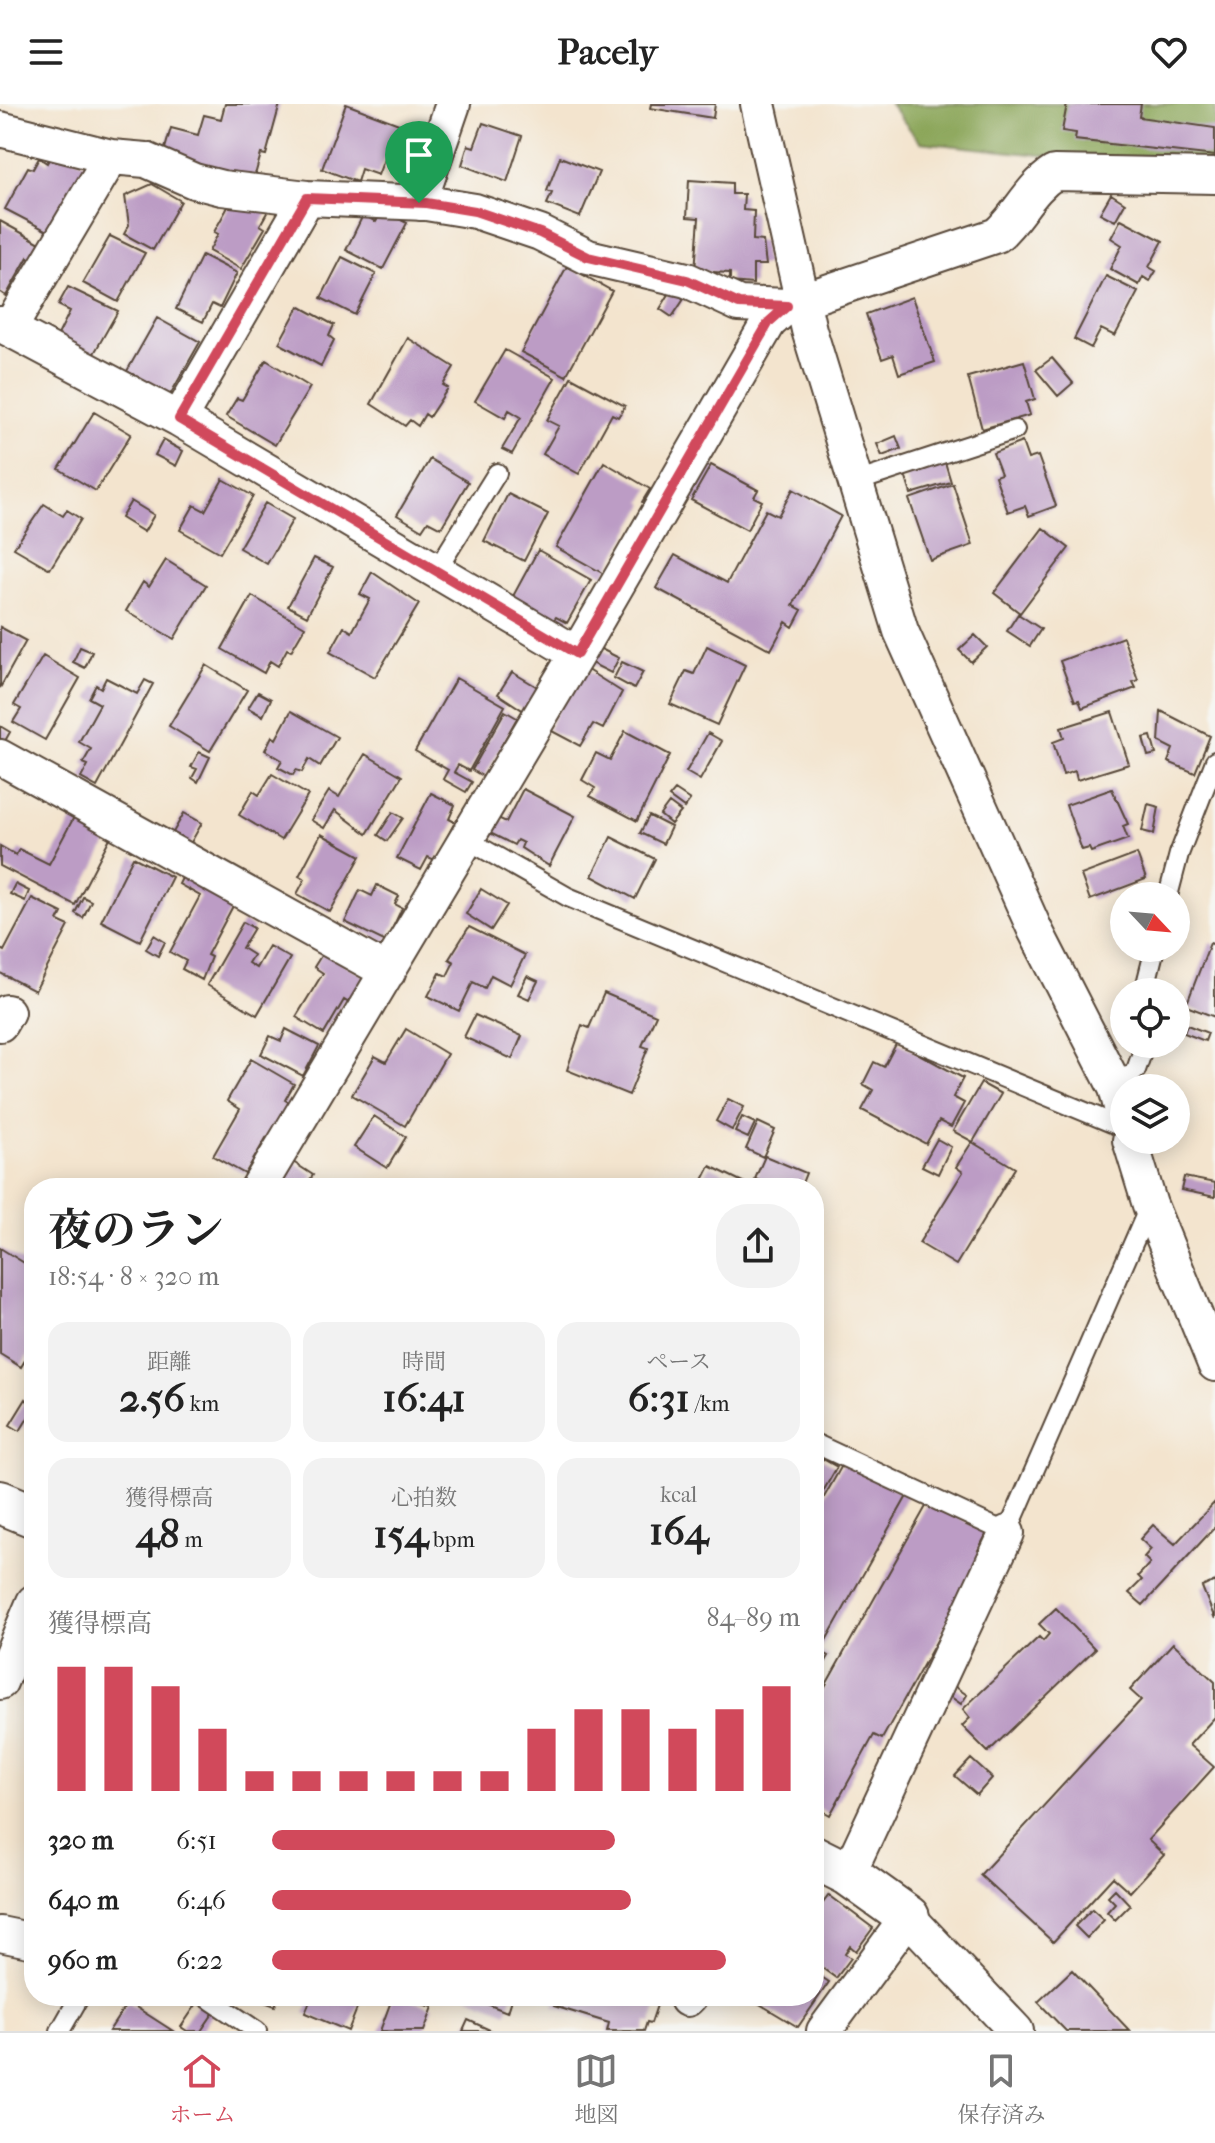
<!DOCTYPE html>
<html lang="ja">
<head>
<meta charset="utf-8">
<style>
  :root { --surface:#fff; --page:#f2f2f2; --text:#222; --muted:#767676; --line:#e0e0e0; --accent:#d1495b }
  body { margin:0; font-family:"IM FELL French Canon","Noto Serif JP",serif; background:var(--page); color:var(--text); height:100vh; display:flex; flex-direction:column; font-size:30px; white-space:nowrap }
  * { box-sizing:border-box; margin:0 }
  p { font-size:26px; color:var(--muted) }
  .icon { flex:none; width:44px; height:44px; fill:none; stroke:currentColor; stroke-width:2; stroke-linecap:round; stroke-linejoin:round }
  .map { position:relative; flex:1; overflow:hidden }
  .side { position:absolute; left:24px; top:1074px; width:800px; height:828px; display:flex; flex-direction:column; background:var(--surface); border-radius:32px; box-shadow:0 4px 20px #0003 }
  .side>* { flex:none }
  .needle { width:52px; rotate:116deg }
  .tools { position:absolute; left:1110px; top:778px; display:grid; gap:16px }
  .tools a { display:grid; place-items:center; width:80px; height:80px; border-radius:50%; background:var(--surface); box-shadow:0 4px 20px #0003; font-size:40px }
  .pin { position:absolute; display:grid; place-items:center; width:68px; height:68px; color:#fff; margin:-82px -34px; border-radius:50% 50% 50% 0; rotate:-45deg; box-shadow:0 0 8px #0007 }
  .pin .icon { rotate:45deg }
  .round { display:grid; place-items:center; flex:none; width:84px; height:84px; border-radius:32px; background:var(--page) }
  .summary { display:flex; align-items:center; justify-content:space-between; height:136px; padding:0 24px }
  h1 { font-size:44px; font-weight:700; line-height:60px }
  .metrics { display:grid; grid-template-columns:repeat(3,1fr); gap:12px; height:136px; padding:8px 24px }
  .metrics div { display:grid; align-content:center; border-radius:20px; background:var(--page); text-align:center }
  .metrics b { font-size:40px; font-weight:700 }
  .metrics small { font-size:22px; font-weight:400 }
  .metrics p { font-size:22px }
  .chart { height:224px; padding:16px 24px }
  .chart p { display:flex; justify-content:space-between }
  .chart svg { width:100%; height:144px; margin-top:8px; stroke:var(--accent); stroke-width:6 }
  ul { padding:0 24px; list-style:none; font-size:26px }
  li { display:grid; grid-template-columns:128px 96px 1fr; align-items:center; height:60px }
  li i { height:20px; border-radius:10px; background:var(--accent) }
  header { display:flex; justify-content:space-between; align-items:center; height:104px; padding:0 24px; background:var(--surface); font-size:36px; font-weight:700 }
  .menu { display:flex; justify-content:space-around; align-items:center; height:112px; border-top:2px solid var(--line); background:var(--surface); font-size:22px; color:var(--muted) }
  .menu a { display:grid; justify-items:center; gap:4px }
  .menu .active { color:var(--accent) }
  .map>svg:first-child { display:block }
  .forest { fill:#89a456; stroke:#62673a; stroke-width:2 }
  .building { fill:#bc9cc5 }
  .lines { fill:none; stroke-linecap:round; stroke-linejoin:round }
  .service-casing { stroke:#574638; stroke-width:22 }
  .minor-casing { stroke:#574638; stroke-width:38 }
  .tertiary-casing { stroke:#574638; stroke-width:46 }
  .service { stroke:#fff; stroke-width:18 }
  .minor { stroke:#fff; stroke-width:34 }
  .tertiary { stroke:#fff; stroke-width:42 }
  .route-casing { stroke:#fff; stroke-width:16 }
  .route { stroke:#d1495b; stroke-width:10 }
</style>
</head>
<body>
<header><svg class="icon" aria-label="menu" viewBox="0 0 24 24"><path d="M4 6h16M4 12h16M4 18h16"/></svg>Pacely<svg class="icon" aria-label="heart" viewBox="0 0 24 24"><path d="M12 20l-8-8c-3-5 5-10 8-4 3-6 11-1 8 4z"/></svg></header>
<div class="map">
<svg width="1215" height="1927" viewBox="0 0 1215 1927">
  <rect width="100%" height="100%" fill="#f6f6f2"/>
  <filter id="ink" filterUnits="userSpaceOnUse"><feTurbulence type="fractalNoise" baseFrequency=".0125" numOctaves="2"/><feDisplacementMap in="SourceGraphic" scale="16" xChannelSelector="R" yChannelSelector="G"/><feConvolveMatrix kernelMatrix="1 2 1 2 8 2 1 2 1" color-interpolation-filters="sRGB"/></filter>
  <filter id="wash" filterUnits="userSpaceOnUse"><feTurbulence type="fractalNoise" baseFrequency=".006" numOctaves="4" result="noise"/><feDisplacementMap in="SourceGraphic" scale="32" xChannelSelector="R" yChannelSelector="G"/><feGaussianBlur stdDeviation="1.8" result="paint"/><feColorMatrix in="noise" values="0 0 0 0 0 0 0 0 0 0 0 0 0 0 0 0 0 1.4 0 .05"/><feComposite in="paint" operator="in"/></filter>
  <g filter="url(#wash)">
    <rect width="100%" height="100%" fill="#f3e4ce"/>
    <path class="forest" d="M 890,0 L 1215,0 L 1215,70 L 920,38 Z"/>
    <g id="blocks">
      <path class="building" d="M 225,0 L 280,0 L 266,51 L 261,50 L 253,78 L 162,55 L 171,24 L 198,31 L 204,11 L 221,15 Z
        M 346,0 L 428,31 L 417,62 L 386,50 L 378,71 L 361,65 L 357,78 L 322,65 Z
        M 651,0 L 715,0 L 713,14 L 650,4 Z
        M 1067,0 L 1141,0 L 1139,13 L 1215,24 L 1215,52 L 1075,36 L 1076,29 L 1062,27 Z
        M 483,19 L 522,32 L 507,78 L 462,61 L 468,41 L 474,43 Z
        M 55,44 L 86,60 L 49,128 L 5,105 L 28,63 L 33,65 L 39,54 L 47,59 Z
        M 560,53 L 599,68 L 580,113 L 547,100 L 552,89 L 547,87 Z
        M 689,76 L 732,79 L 732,90 L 744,90 L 743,106 L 754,107 L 753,136 L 763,137 L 766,161 L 753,161 L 753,180 L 730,178 L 730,169 L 695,167 L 699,114 L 687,113 Z
        M 152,80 L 181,97 L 153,146 L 124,130 L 129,121 L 125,92 Z
        M 1111,90 L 1125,99 L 1115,117 L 1100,109 Z
        M 229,101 L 269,105 L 260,121 L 265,124 L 241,165 L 209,147 L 218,130 L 214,128 Z
        M 382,107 L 407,119 L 383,165 L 346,146 L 363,111 L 376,118 Z
        M 1121,115 L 1163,137 L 1149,163 L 1156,167 L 1150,177 L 1143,173 L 1139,181 L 1110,165 L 1122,141 L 1111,134 Z
        M 0,117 L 42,140 L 33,156 L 28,153 L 6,192 L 0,188 Z
        M 110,132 L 145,149 L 118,198 L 83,179 Z
        M 202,151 L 237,169 L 220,204 L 212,200 L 203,218 L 176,205 Z
        M 342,153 L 376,170 L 355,211 L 321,194 Z
        M 567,162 L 612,187 L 566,272 L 521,248 Z
        M 1106,172 L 1138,188 L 1115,232 L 1101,225 L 1091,244 L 1074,235 Z
        M 68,183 L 118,207 L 92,253 L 57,233 L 70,207 L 58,201 Z
        M 671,187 L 684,195 L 672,213 L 660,205 Z
        M 912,193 L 935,258 L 899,270 L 893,251 L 882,255 L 866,210 Z
        M 299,202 L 334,221 L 329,232 L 334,236 L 321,262 L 279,239 Z
        M 157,214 L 200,238 L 170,291 L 127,267 Z
        M 408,234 L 454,263 L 443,281 L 448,284 L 429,313 L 425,310 L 418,322 L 410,316 L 405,322 L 371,300 Z
        M 505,246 L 555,274 L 512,350 L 502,345 L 521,313 L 509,306 L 505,314 L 475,297 Z
        M 1052,254 L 1073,279 L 1058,292 L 1036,266 Z
        M 266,256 L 310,283 L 275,341 L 226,312 L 237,294 L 242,296 Z
        M 1024,257 L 1035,295 L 1026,298 L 1030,311 L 982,325 L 968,273 Z
        M 571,273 L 625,302 L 618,313 L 612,310 L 579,370 L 543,350 L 559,322 L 547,316 Z
        M 94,308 L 131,330 L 96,387 L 59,365 Z
        M 896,332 L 901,345 L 882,352 L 877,340 Z
        M 163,336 L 183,347 L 176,362 L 155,351 Z
        M 1022,338 L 1028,355 L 1038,352 L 1056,402 L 1029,412 L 1025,402 L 1008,408 L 995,372 L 1001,370 L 993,349 Z
        M 430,355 L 468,378 L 441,424 L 428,417 L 422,426 L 397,411 Z
        M 604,358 L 650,385 L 642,398 L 645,400 L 604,470 L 556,443 Z
        M 945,358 L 951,378 L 911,390 L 905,371 Z
        M 711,361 L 758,386 L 754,393 L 762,397 L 747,426 L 691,396 Z
        M 223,375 L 253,392 L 220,449 L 180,426 L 194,401 L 205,407 Z
        M 953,380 L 973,441 L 930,456 L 909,395 Z
        M 793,385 L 841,412 L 793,501 L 802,506 L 793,523 L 786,518 L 771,546 L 656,484 L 675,451 L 727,479 L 766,406 L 778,412 Z
        M 508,390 L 548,410 L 524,457 L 484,437 Z
        M 131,397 L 154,411 L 144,428 L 121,414 Z
        M 265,399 L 293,415 L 267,460 L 239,444 Z
        M 44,400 L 63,412 L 67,406 L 81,415 L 50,465 L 14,444 Z
        M 1043,424 L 1069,444 L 1020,509 L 994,489 Z
        M 538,446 L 591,476 L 567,519 L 556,513 L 553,517 L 512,494 Z
        M 314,454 L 333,463 L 307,512 L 288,502 Z
        M 166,456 L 206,481 L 174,535 L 126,507 L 143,478 L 149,483 Z
        M 372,468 L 419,500 L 375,573 L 330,548 L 344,523 L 352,528 L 370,495 L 360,490 Z
        M 252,492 L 305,523 L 291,547 L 287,545 L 278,562 L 270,557 L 264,569 L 222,545 Z
        M 1018,510 L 1041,525 L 1030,542 L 1007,527 Z
        M 0,523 L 26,537 L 0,584 Z
        M 975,531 L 987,543 L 971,558 L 959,546 Z
        M 1123,533 L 1138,576 L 1133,578 L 1136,584 L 1082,604 L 1079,596 L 1075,597 L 1060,557 Z
        M 707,542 L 745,561 L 717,621 L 670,600 L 686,567 L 694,570 Z
        M 80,543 L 92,548 L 85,564 L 73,558 Z
        M 599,544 L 619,554 L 611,569 L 591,559 Z
        M 43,552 L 80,574 L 45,636 L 13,618 L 21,605 L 14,601 Z
        M 622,558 L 643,568 L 634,585 L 614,574 Z
        M 206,561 L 247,586 L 210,647 L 169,622 Z
        M 581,562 L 622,588 L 603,625 L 593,620 L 580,642 L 548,625 Z
        M 512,568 L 539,584 L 524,607 L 498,590 Z
        M 106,574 L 137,590 L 145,576 L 153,580 L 97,683 L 81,674 L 88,661 L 83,659 L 91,645 L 79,638 L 100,600 L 89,594 L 96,581 L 101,584 Z
        M 456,574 L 505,602 L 469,667 L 458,661 L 454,668 L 472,678 L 466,688 L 443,675 L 448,666 L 415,647 Z
        M 258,588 L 271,595 L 263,612 L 248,604 Z
        M 291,607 L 337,633 L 320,662 L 309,655 L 302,668 L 296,666 L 293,671 L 278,663 L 282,656 L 265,646 L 272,632 L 276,635 Z
        M 505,607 L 517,614 L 484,673 L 472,666 Z
        M 1161,607 L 1210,632 L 1195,669 L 1168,658 L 1173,645 L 1159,638 Z
        M 1112,608 L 1129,660 L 1077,676 L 1075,667 L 1063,671 L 1053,638 L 1064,634 L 1061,624 Z
        M 0,622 L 10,628 L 0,646 Z
        M 625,627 L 670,651 L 637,717 L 590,692 L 595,684 L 582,676 L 596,649 L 610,656 Z
        M 708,629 L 722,637 L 700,676 L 686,668 Z
        M 1151,632 L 1156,650 L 1148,652 L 1143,634 Z
        M 199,648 L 210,653 L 198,678 L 192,674 L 197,665 L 191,663 Z
        M 365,650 L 402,672 L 367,730 L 335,706 L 324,724 L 311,716 L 329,687 L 339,693 Z
        M 272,670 L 308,691 L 281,736 L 239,711 L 253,687 L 259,691 Z
        M 523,685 L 575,712 L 549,762 L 521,744 L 523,739 L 517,736 L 514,741 L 484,726 L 492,711 L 506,718 Z
        M 1112,685 L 1128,720 L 1123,722 L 1128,735 L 1091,748 L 1089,744 L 1082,746 L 1066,701 Z
        M 675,686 L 690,696 L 684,704 L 669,693 Z
        M 431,689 L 455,701 L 449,715 L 455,718 L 435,756 L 428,753 L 421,766 L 397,754 Z
        M 669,699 L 681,708 L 671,720 L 660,711 Z
        M 1148,700 L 1159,703 L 1154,730 L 1142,727 Z
        M 393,708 L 403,714 L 387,737 L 378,731 Z
        M 184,709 L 202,719 L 189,742 L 171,732 Z
        M 649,712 L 671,723 L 663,740 L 640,729 Z
        M 74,713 L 111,732 L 75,801 L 0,762 L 0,742 L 16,751 L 19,745 L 49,760 Z
        M 321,730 L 361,752 L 330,808 L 297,790 L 305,775 L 299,772 Z
        M 611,733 L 655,755 L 635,795 L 592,772 Z
        M 1137,750 L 1146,775 L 1090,796 L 1081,771 Z
        M 133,753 L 172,773 L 140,837 L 101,817 Z
        M 185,768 L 234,800 L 207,851 L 211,853 L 202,876 L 182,865 L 186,857 L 170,848 L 200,792 L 179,780 Z
        M 15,780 L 29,787 L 25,797 L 10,790 Z
        M 377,781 L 399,792 L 395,800 L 402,804 L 386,838 L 345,818 L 360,786 L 372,792 Z
        M 481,785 L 507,801 L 491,826 L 466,810 Z
        M 83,793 L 91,797 L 83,814 L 75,809 Z
        M 32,794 L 62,809 L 58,817 L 69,822 L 35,887 L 0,869 L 0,845 L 4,847 Z
        M 243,818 L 254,824 L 242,844 L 253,851 L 248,859 L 256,864 L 269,842 L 290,854 L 257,911 L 207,881 Z
        M 469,823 L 525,851 L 510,881 L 491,871 L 485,884 L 473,878 L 459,907 L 428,892 L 440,869 L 447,872 L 454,858 L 449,855 Z
        M 154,831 L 165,838 L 158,852 L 146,845 Z
        M 1210,839 L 1215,841 L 1215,913 L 1186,902 Z
        M 324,847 L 366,873 L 349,899 L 344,896 L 324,930 L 296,913 L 323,869 L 314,863 Z
        M 527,872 L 538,877 L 529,895 L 518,890 Z
        M 604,889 L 656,911 L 642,942 L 648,944 L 629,991 L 567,966 L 582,921 L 589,924 Z
        M 475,911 L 522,932 L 512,955 L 464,933 Z
        M 1187,921 L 1208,929 L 1205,937 L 1184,929 Z
        M 286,925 L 319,942 L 303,972 L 261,950 L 270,932 L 281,937 Z
        M 406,925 L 447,950 L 405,1022 L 352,991 L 375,952 L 386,958 Z
        M 897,938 L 963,974 L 953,993 L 964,999 L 951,1023 L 939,1017 L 926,1040 L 862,1006 L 873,986 L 863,980 L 874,958 L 884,963 Z
        M 251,955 L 294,980 L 285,996 L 293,1001 L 272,1037 L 266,1034 L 245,1070 L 213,1052 L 240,1005 L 227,997 Z
        M 981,979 L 1001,990 L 973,1038 L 953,1027 Z
        M 728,995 L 744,1003 L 732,1026 L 716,1017 Z
        M 374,1012 L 406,1033 L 387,1064 L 354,1043 Z
        M 742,1013 L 755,1019 L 748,1034 L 735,1028 Z
        M 758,1018 L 775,1026 L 763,1053 L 746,1045 Z
        M 937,1035 L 951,1043 L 938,1070 L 922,1062 Z
        M 972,1038 L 1015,1064 L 956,1161 L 919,1139 L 963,1068 L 956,1063 Z
        M 765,1052 L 806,1069 L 800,1084 L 777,1084 L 755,1075 Z
        M 290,1056 L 313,1071 L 305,1084 L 272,1084 Z
        M 710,1062 L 755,1084 L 699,1084 Z
        M 1184,1073 L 1215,1079 L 1215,1093 L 1181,1086 Z
        M 0,1144 L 34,1165 L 34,1241 L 21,1263 L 0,1250 Z
        M 26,1295 L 34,1304 L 20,1327 L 10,1321 Z
        M 814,1350 L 837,1363 L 817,1398 L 814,1397 Z
        M 845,1356 L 907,1392 L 820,1547 L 829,1552 L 814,1578 L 814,1411 Z
        M 929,1397 L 987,1429 L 978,1446 L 985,1450 L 882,1635 L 874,1631 L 830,1711 L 814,1702 L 814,1602 Z
        M 1215,1398 L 1215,1423 L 1143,1501 L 1129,1489 L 1142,1476 L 1138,1472 L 1150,1459 L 1144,1453 L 1151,1445 L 1140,1435 L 1153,1421 L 1175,1440 Z
        M 1215,1477 L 1215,1515 L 1202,1483 Z
        M 1056,1504 L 1095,1545 L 988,1648 L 962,1622 L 970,1614 L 963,1605 L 1039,1533 L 1043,1537 L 1049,1530 L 1039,1520 Z
        M 1173,1539 L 1215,1578 L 1215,1613 L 1189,1641 L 1214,1663 L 1148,1736 L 1164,1751 L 1130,1788 L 1113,1773 L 1053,1838 L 980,1771 L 1141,1596 L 1130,1586 Z
        M 950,1579 L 967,1591 L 961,1600 L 944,1588 Z
        M 971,1655 L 992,1674 L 977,1691 L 955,1672 Z
        M 1115,1785 L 1130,1801 L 1115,1816 L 1107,1808 L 1115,1799 L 1108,1792 Z
        M 829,1791 L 873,1824 L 856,1847 L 850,1842 L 845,1850 L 851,1854 L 836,1874 L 814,1858 L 814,1811 Z
        M 1092,1805 L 1104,1816 L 1087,1834 L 1075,1822 Z
        M 1072,1866 L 1130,1927 L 1066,1927 L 1038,1898 Z
        M 814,1868 L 829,1878 L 798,1923 L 758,1899 L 762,1892 L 814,1892 Z
        M 249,1892 L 279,1892 L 275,1902 Z
        M 312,1892 L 362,1892 L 348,1927 L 305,1909 Z
        M 393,1892 L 433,1903 L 424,1927 L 380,1927 Z
        M 467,1892 L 512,1892 L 507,1908 Z
        M 558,1892 L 660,1892 L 651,1919 L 647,1918 L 644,1927 L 607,1927 L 609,1919 L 554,1902 Z
        M 128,1898 L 173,1927 L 109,1927 Z
        M 198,1898 L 214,1908 L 201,1927 L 187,1927 L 181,1923 Z
        M 468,1916 L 492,1927 L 463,1927 Z"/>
    </g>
  </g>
  <g filter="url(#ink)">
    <use href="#blocks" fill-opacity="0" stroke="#574638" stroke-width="2"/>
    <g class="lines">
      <g class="service-casing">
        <path id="service" d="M 856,378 L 1015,326
          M 436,467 L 497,369
          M 466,735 L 568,793 L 1124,1024
          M 1168,792 L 1179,750 L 1215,657
          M 1144,888 L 1155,844
          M 1116,984 L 1136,966 L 1145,940
          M 814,1339 L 1007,1429 L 1149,1103
          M 205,1892 L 257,1927
          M 60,1927 L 80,1892"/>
      </g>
      <g class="minor-casing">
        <path id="minor" d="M 758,0 L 809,226 L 901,527 L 1035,826 L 1116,984 L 1124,1014
          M 0,25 L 111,53 L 146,56 L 194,77 L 222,84 L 307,94 L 426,99 L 475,107 L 540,129 L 588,153 L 687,176 L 739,200 L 787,202
          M 419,99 L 453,0
          M 0,220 L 179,315 L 577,550 L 258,1084
          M 9,225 L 111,53
          M 179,315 L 307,94
          M 577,550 L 769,218 L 787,202 L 803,196 L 997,131 C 1019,112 1029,85 1054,69 L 1215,72
          M 0,653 L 388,868
          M 0,920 L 7,908
          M 1130,1036 L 1150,1101 L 1215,1260
          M 0,1578 L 34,1498
          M 848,1770 L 1007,1429
          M 0,1830 L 34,1837
          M 687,1895 L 690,1892
          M 824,1927 L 908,1813 L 1016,1927"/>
      </g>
      <g class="tertiary-casing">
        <path id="tertiary" d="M 0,1398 L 34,1412
          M 814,1753 L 848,1770 L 908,1813"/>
      </g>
      <use href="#service" class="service"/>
      <use href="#minor" class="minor"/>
      <use href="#tertiary" class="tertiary"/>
    </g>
  </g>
  <g class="lines" filter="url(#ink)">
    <g class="route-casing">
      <path id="route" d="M 307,94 L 426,99 L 475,107 L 540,129 L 588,153 L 687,176 L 739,200 L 787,202 L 769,218 L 577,550 L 179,315 Z"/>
    </g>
    <use href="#route" class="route"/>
  </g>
</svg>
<div class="tools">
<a><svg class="needle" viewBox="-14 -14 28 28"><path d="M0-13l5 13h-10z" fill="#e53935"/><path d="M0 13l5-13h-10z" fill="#767676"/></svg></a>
<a><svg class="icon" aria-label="locate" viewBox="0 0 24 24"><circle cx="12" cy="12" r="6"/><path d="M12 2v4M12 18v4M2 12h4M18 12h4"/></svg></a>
<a><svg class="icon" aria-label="layers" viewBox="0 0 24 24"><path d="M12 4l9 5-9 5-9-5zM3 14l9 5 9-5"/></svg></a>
</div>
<div class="pin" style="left:419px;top:99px;background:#1e9e55"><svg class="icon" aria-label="arrive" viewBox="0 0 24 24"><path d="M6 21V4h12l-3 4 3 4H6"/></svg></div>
<section class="side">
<div class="summary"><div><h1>夜のラン</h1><p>18:54 · 8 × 320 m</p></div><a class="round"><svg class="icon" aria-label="share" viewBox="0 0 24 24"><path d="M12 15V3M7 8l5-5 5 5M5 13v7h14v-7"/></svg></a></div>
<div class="metrics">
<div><p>距離</p><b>2.56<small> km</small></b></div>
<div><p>時間</p><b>16:41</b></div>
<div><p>ペース</p><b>6:31<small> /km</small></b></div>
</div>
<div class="metrics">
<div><p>獲得標高</p><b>48<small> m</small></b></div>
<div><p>心拍数</p><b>154<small> bpm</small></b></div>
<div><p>kcal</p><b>164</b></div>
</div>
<div class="chart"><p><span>獲得標高</span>84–89 m</p>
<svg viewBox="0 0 160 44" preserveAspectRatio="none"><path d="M5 44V6M15 44V6M25 44V12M35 44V25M45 44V38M55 44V38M65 44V38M75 44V38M85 44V38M95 44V38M105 44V25M115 44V19M125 44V19M135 44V25M145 44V19M155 44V12"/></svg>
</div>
<ul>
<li><b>320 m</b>6:51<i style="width:65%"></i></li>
<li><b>640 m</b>6:46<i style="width:68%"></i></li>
<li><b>960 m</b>6:22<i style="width:86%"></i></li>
</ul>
</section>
</div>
<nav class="menu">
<a class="active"><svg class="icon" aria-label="home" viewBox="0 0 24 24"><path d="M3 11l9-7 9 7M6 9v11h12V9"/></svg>ホーム</a>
<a><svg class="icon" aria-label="map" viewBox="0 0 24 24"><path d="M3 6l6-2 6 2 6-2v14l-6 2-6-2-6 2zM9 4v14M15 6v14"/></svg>地図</a>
<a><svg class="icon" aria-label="saved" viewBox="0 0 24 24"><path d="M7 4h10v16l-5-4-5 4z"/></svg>保存済み</a>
</nav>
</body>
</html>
